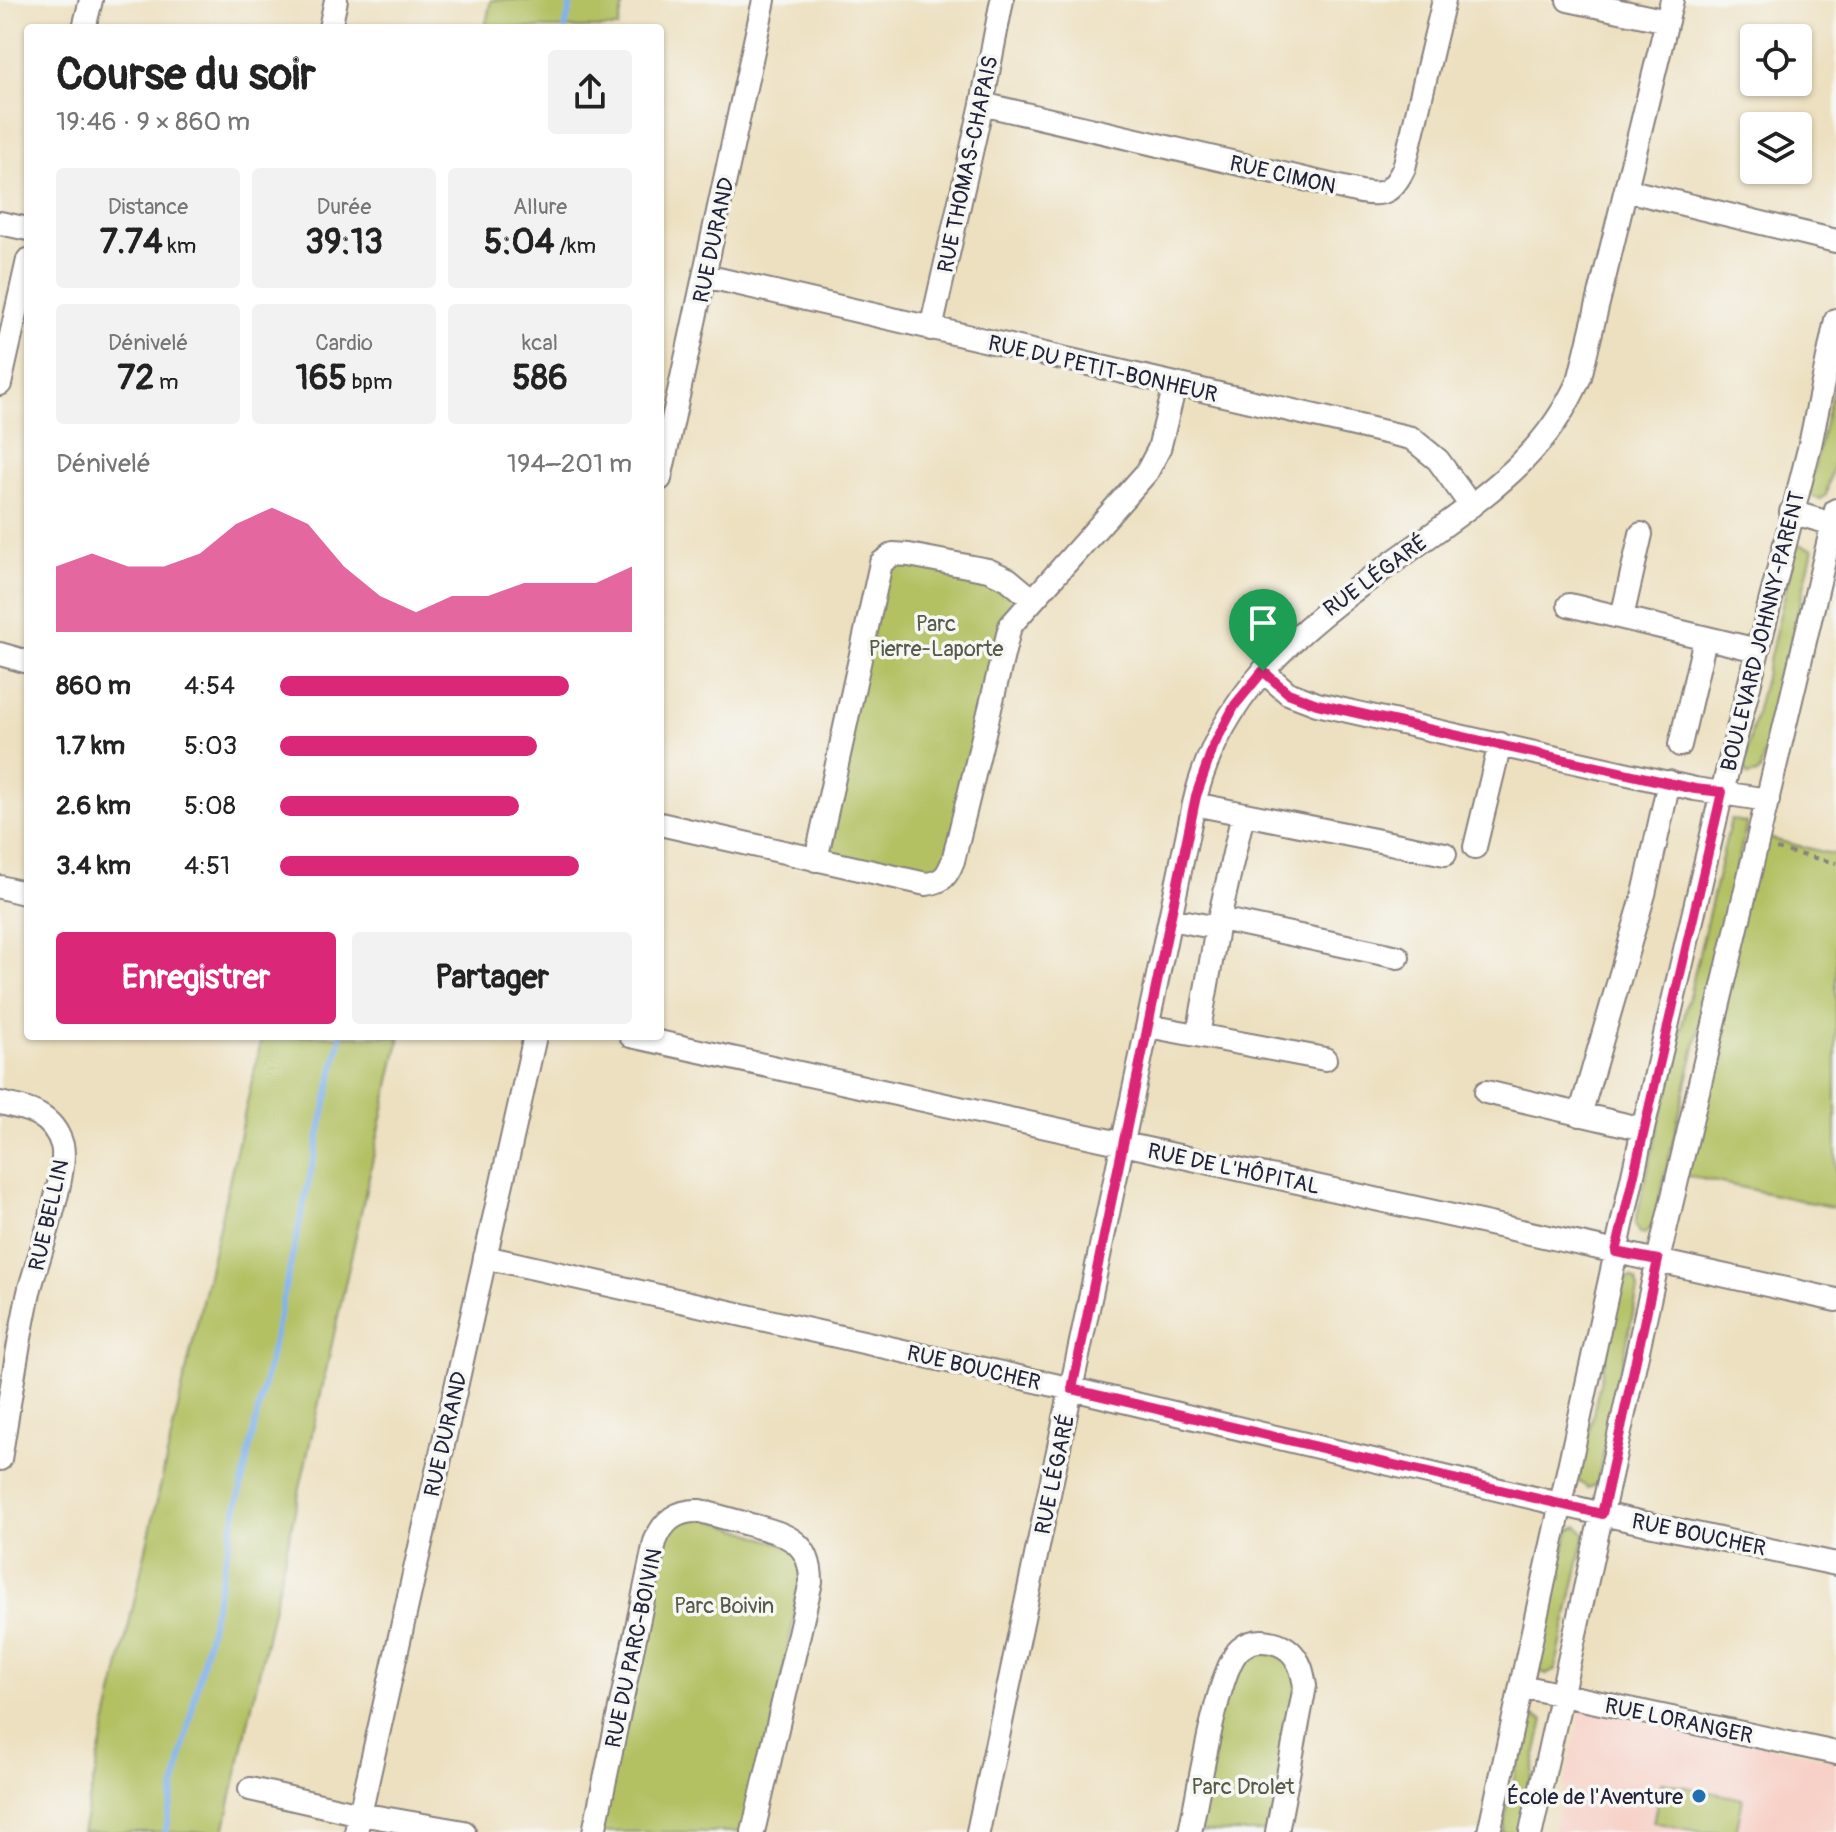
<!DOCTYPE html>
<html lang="fr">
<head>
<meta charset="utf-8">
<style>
  :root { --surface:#fff; --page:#f2f2f2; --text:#222; --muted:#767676; --accent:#db2777 }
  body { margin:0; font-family:Pangolin,sans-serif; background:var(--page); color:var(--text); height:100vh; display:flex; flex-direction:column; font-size:30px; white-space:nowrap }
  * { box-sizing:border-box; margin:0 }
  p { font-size:26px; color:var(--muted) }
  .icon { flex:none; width:44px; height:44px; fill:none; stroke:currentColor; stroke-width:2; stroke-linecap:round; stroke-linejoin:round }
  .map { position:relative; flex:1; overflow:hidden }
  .sheet { position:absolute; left:24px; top:24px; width:640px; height:1016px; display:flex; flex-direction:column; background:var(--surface); border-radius:8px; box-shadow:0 2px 6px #0004 }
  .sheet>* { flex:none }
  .buttons { position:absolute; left:1740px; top:24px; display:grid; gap:16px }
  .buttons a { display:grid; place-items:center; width:72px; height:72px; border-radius:8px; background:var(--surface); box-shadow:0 2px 6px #0004; font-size:40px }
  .pin { position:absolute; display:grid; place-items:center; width:68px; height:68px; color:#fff; margin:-82px -34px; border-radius:50% 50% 50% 0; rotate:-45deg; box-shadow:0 0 8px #0007 }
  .pin .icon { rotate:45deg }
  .round { display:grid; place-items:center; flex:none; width:84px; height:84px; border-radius:8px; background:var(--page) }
  .overview { display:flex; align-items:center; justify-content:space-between; height:136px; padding:0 32px }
  h1 { font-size:44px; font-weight:700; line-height:60px }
  .figures { display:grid; grid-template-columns:repeat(3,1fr); gap:12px; height:136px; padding:8px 32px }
  .figures div { display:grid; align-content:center; border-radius:8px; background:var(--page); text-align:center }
  .figures b { font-size:34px; font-weight:700 }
  .figures small { font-size:22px; font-weight:400 }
  .figures p { font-size:22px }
  .chart { height:224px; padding:16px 32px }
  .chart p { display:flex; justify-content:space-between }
  .chart svg { width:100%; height:144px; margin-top:8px; fill:var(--accent); opacity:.7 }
  .primary-button { display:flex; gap:16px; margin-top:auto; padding:16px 32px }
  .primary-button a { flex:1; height:92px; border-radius:8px; background:var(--accent); color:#fff; font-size:32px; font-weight:700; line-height:92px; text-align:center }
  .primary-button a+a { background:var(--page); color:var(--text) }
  ul { padding:0 32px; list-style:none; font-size:26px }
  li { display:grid; grid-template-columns:128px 96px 1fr; align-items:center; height:60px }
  li i { height:20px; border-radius:10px; background:var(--accent) }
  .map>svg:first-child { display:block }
  .built { fill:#f7d1c8 }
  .green { fill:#b3c164; stroke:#6a7250; stroke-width:2 }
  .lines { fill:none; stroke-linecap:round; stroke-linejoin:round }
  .stream { stroke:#81b2ec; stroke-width:6 }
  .minor-casing { stroke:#88817e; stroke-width:26 }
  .path { stroke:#88817e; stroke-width:4; stroke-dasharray:6 6; stroke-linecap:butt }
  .minor { stroke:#fff; stroke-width:22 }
  .route-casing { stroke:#fff; stroke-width:16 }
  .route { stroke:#db2777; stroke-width:10 }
  .poi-dot { fill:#1f6fb2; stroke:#f6f6f2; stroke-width:3 }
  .labels { text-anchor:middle; stroke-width:7; stroke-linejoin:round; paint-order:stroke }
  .street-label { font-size:22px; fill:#22223b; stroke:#f6f6f2 }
  .park-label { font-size:22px; fill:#555a49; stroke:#f6f6f2 }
  .poi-label { font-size:22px; fill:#22223b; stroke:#f6f6f2; text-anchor:end }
</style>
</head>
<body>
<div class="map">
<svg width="1836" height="1832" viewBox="0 0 1836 1832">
  <rect width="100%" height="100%" fill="#f6f6f2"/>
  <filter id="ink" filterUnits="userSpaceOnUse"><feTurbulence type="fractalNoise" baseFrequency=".0125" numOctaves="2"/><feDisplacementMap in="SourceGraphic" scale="16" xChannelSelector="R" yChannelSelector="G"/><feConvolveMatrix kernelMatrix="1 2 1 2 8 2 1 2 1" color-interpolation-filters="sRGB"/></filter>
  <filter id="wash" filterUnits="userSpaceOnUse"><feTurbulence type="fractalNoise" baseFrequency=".006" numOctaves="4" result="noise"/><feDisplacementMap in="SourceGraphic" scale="32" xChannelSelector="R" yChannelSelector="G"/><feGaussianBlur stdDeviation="1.8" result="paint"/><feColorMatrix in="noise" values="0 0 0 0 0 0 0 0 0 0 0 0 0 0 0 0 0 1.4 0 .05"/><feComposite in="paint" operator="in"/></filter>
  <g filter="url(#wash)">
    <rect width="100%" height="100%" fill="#ede0c0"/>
    <path class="built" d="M 1582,1707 L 1836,1760 L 1836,1832 L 1553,1832 Z"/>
    <path class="green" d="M 491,0 L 624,0 L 618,28 L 485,28 Z
      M 1836,377 L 1836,452 L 1826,495 L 1820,499 L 1810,496 L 1809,489 Z
      M 1797,544 L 1813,549 L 1760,771 L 1757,774 L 1748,776 L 1743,767 Z
      M 881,563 L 988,570 L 1032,599 L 1010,626 L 940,883 L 816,860 Z
      M 1731,819 L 1747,823 L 1653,1227 L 1645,1234 L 1640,1233 L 1635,1224 Z
      M 1760,836 L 1836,855 L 1836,1208 L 1679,1174 Z
      M 262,1036 L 400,1036 L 224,1832 L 82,1832 Z
      M 1631,1277 L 1636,1280 L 1638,1290 L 1597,1483 L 1588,1488 L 1578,1481 L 1622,1283 Z
      M 685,1510 L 806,1553 L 753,1832 L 594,1832 L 655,1542 Z
      M 1578,1526 L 1585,1535 L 1555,1670 L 1546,1675 L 1539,1670 L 1538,1666 L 1569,1530 Z
      M 1254,1641 L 1302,1669 L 1277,1832 L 1190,1832 L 1223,1677 Z
      M 1528,1715 L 1544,1720 L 1519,1832 L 1502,1832 Z
      M 1662,1782 L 1743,1799 L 1736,1832 L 1701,1832 L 1653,1822 Z"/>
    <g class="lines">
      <path class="stream" d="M 565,28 L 572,0
        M 165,1832 L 341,1036"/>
    </g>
  </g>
  <g filter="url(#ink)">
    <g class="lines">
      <g class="minor-casing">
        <path id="minor" d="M 1568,0 L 1667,21
          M 84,28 L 91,0
          M 330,28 L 336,0
          M 982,104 L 1356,191 C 1383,197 1392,193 1404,168 L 1444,0
          M 1626,190 L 1836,241
          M 0,223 L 28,229
          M 705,276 L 1411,438 L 1438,460 L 1471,506
          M 931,329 L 982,104 L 1002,0
          M 0,384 L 28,260
          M 660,479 L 764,0
          M 1791,512 L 1836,525
          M 1569,605 L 1757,650
          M 1622,617 L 1641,534
          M 0,654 L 28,662
          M 1263,671 L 1288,693 L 1317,704 L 1695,789 L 1768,800
          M 1680,745 L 1705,639
          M 1194,804 L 1445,854
          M 660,824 L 926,884 C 943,882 947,876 953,861 L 1010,626 L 1147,472 L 1159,449 L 1175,385
          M 1475,847 L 1500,744
          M 816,860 L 881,563 L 893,554 L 909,555 L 988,570 L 1008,579 L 1032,599
          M 0,887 L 28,894
          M 1171,919 L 1217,928
          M 1220,919 L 1398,957
          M 1148,1026 L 1325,1059
          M 1198,1035 L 1217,928 L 1243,814
          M 631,1036 L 1836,1300
          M 1486,1092 L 1643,1129
          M 0,1103 C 28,1109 53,1114 62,1145 C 69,1169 38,1259 30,1288 C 17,1344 10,1402 0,1459
          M 1580,1115 L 1644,894 L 1669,782
          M 485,1257 L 1072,1389 L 1602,1514 L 1836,1564
          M 1521,1686 L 1836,1753
          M 250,1789 L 360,1814 L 464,1832
          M 356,1832 L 535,1036
          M 594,1832 L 655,1542 C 663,1521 676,1510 700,1511 C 718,1516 736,1521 755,1526 C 788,1535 811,1542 811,1582 L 753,1832
          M 978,1832 L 1194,804 C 1224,671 1335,604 1438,530 C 1499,486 1550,447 1580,377 L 1672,0
          M 1190,1832 C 1198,1796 1217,1669 1240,1649 C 1256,1635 1284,1641 1295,1657 C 1302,1666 1303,1676 1305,1686 L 1277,1832
          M 1489,1832 L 1643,1129 L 1722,792 L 1810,445 L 1836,320
          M 1531,1832 L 1658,1260 L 1836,510"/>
      </g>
      <path class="path" d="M 1776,849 L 1836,863"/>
      <use href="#minor" class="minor"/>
    </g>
  </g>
  <g class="lines" filter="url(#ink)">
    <g class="route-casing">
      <path id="route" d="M 1263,671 L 1288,693 L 1317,704 L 1695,789 L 1722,792 L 1616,1252 L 1658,1260 L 1602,1514 L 1072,1389 L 1196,796 L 1213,747 L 1235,705 Z"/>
    </g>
    <use href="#route" class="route"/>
  </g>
  <circle class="poi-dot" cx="1699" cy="1796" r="8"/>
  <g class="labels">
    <g class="street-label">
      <text transform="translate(967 164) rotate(-78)" y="8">RUE THOMAS-CHAPAIS</text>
      <text transform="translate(1283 174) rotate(13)" y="8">RUE CIMON</text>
      <text transform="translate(713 240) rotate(-78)" y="8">RUE DURAND</text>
      <text transform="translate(1103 368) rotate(13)" y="8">RUE DU PETIT-BONHEUR</text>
      <text transform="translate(1375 575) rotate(-36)" y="8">RUE LÉGARÉ</text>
      <text transform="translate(1762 631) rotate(-76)" y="8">BOULEVARD JOHNNY-PARENT</text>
      <text transform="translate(1234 1168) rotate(12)" y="8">RUE DE L'HÔPITAL</text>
      <text transform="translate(48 1215) rotate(-77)" y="8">RUE BELLIN</text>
      <text transform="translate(974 1367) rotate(13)" y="8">RUE BOUCHER</text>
      <text transform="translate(445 1434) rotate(-77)" y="8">RUE DURAND</text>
      <text transform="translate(1054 1474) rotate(-78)" y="8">RUE LÉGARÉ</text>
      <text transform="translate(1699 1534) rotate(12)" y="8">RUE BOUCHER</text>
      <text transform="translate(633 1648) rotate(-78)" y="8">RUE DU PARC-BOIVIN</text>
      <text transform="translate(1679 1720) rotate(12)" y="8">RUE LORANGER</text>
    </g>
    <g class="park-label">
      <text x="936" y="631">Parc<tspan x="936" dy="25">Pierre-Laporte</tspan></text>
      <text x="724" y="1613">Parc Boivin</text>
      <text x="1243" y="1794">Parc Drolet</text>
    </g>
    <g class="poi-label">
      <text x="1683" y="1804">École de l'Aventure</text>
    </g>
  </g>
</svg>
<div class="buttons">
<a><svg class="icon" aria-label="locate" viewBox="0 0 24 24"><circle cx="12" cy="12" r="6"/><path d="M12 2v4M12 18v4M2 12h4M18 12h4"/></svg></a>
<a><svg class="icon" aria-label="layers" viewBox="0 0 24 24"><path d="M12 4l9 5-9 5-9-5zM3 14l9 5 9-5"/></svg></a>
</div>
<div class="pin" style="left:1263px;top:671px;background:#1e9e55"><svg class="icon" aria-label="arrive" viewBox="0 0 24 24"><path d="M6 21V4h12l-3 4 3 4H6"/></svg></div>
<section class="sheet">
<div class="overview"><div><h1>Course du soir</h1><p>19:46 · 9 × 860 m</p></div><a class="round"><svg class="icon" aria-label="share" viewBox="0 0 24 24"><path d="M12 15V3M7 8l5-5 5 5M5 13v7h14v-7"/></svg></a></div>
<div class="figures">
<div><p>Distance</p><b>7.74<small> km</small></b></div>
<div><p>Durée</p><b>39:13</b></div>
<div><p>Allure</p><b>5:04<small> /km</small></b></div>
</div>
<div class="figures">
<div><p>Dénivelé</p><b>72<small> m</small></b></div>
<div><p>Cardio</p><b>165<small> bpm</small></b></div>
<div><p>kcal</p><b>586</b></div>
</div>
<div class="chart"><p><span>Dénivelé</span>194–201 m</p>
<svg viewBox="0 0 160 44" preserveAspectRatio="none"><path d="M0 44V24L10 20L20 24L30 24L40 20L50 11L60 6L70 11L80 24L90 33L100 38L110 33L120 33L130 29L140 29L150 29L160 24V44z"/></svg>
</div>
<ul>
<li><b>860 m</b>4:54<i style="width:82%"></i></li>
<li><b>1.7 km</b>5:03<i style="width:73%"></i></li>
<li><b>2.6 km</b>5:08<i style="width:68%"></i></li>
<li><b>3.4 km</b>4:51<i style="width:85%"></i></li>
</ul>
<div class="primary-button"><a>Enregistrer</a><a>Partager</a></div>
</section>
</div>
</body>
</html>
